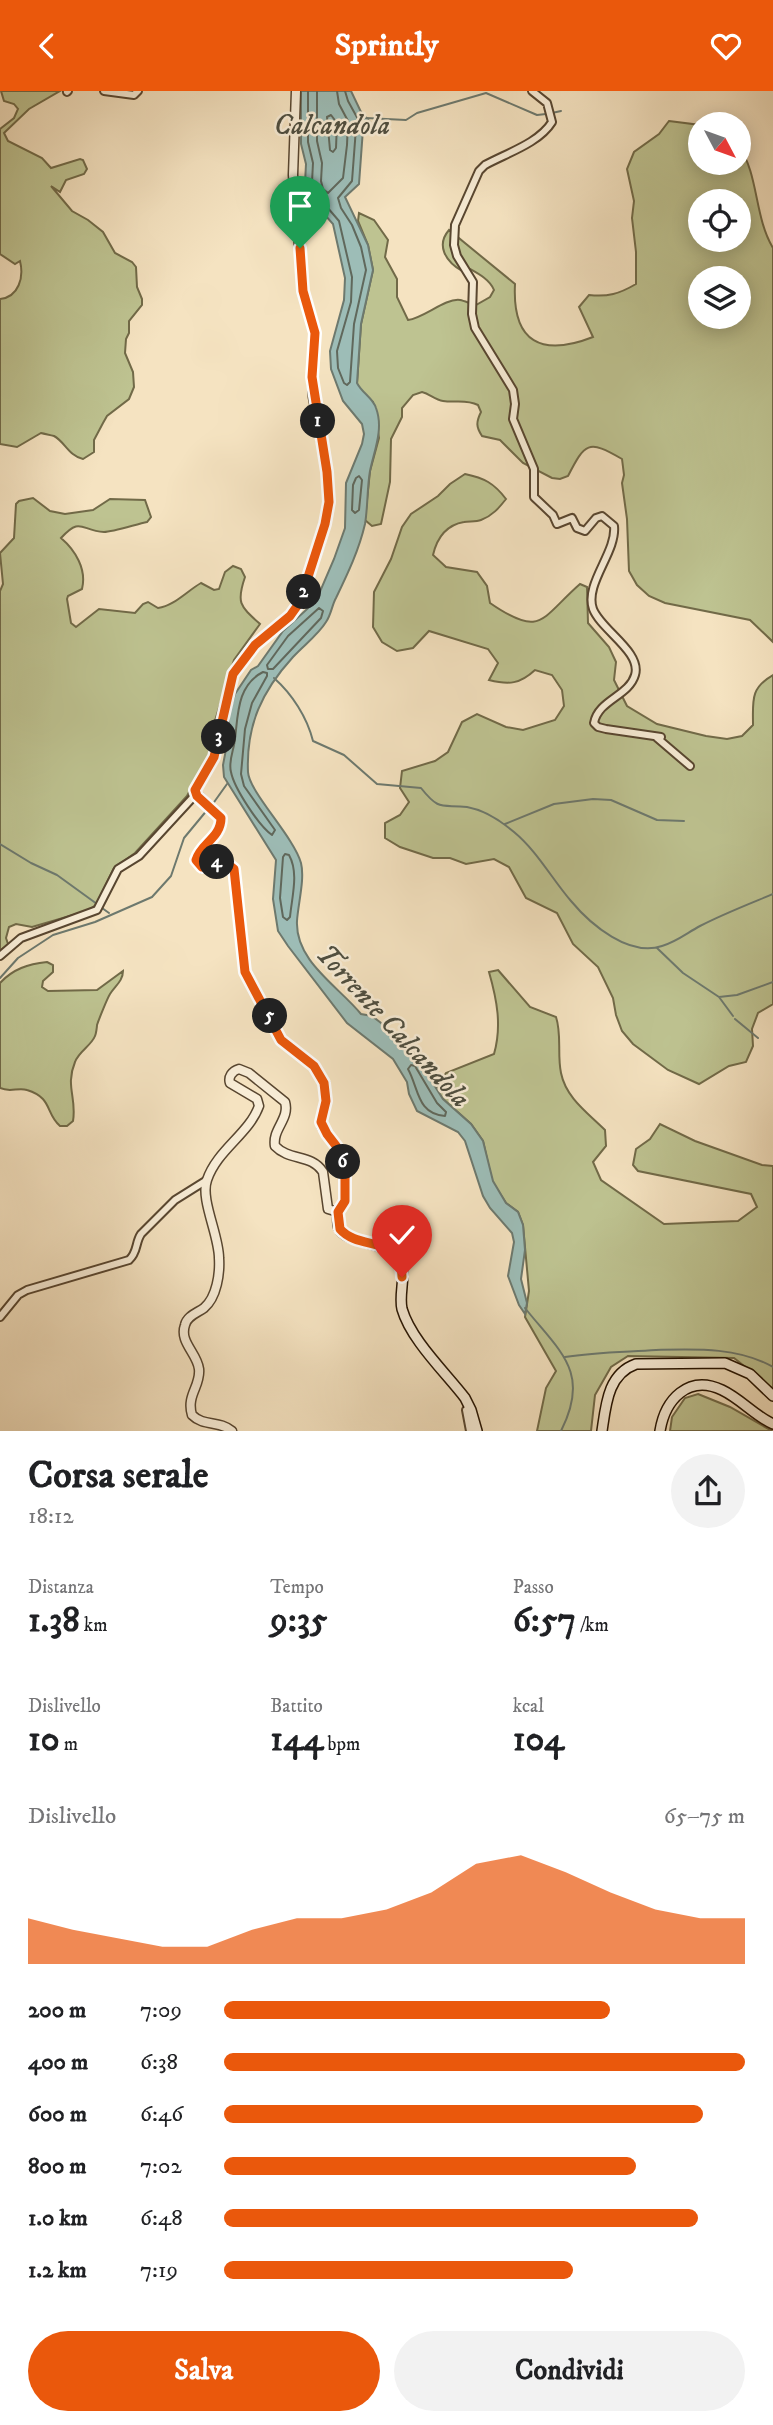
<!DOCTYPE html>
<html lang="it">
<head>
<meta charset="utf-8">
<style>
  :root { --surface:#fff; --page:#f2f2f2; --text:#202124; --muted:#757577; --accent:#ea580c }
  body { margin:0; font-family:"IM FELL DW Pica",serif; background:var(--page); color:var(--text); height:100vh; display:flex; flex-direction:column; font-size:26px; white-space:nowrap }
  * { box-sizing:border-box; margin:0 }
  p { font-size:23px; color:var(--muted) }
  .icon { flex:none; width:38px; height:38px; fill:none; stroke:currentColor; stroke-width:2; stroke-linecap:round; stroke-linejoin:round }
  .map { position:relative; height:1340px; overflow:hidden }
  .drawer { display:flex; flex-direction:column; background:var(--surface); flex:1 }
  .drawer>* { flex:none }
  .needle { width:46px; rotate:131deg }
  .tools { position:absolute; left:688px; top:21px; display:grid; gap:14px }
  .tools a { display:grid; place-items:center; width:63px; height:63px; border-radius:50%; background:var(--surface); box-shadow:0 4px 18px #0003; font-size:35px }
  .pin { position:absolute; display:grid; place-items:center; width:60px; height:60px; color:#fff; margin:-72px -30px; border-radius:50% 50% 50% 0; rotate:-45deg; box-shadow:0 0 7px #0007 }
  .pin .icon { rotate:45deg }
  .km { position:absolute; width:35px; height:35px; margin:-18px; border-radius:50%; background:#222; color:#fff; font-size:19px; line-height:35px; text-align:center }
  .round { display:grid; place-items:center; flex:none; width:74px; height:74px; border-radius:37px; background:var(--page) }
  .headline { display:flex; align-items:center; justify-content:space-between; height:119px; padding:0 28px }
  h1 { font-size:38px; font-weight:700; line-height:52px }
  .figures { display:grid; grid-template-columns:repeat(3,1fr); gap:10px; height:119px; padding:7px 28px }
  .figures div { display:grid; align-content:center }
  .figures b { font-size:35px; font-weight:700 }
  .figures small { font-size:19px; font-weight:400 }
  .figures p { font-size:19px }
  .chart { height:196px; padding:14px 28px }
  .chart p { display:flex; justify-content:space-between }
  .chart svg { width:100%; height:126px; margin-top:7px; fill:var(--accent); opacity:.7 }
  .primary-button { display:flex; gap:14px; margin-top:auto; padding:14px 28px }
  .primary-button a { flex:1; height:80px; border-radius:42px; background:var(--accent); color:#fff; font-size:28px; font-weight:700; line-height:80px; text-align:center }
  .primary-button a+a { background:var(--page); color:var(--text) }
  ul { padding:0 28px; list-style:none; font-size:23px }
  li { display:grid; grid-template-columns:112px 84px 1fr; align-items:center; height:52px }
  li i { height:18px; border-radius:9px; background:var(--accent) }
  header { display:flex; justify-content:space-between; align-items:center; height:91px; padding:0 28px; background:var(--accent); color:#fff; font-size:32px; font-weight:700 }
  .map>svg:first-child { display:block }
  .green { fill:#bec391; stroke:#716a48; stroke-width:2; fill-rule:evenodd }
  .water { fill:#9dbdb7; stroke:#6d796e; stroke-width:2 }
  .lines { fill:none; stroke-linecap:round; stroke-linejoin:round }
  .shore { stroke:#60685c; stroke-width:2 }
  .stream { stroke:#6d796e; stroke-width:2 }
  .minor-casing { stroke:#584630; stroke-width:10 }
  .tertiary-casing { stroke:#584630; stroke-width:11 }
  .secondary-casing { stroke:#241200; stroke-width:12 }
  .minor { stroke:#f8edd7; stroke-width:6 }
  .tertiary { stroke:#f8edd7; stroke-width:8 }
  .secondary { stroke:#f8edd7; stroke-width:9 }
  .route-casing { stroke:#fff; stroke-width:14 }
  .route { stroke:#ea580c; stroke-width:9 }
  .labels { text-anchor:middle; stroke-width:5; stroke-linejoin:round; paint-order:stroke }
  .water-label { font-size:28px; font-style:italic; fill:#4e4e40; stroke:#f8edd7 }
</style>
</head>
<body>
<header><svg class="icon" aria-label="back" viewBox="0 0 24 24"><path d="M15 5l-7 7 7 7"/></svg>Sprintly<svg class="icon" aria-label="heart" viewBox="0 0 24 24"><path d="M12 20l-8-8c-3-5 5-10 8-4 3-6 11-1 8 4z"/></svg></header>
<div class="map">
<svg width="773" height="1340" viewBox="0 0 773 1340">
  <rect width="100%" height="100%" fill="#f5e3c1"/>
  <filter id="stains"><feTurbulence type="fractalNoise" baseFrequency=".00286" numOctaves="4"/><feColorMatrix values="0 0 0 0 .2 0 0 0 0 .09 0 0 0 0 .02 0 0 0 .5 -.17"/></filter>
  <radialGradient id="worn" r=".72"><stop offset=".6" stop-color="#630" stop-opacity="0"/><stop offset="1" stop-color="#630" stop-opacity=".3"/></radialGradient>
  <path class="green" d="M 1,0 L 60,0 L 29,18 L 4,42 L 8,50 L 42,67 L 51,77 L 80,68 L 83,69 L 87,78 L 84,83 L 66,89 L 60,101 L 51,95 L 72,120 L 88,129 L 103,141 L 115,162 L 132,171 L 136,176 L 137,196 L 142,208 L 142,214 L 129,230 L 129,242 L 126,248 L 125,262 L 133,281 L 134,296 L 129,308 L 107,325 L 103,332 L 94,349 L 94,361 L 83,368 C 69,365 65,351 54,345 C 50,344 45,343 41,342 L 17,356 L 0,353 L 0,208 C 19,206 24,186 20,170 L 15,173 L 0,163 L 0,38 L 14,27 L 18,18 L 14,13 L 4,10 Z
    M 669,30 L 700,34 L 700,72 L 738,72 L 739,55 C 759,85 754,125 773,157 L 773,551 L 750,529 L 665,512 L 649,505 L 637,494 L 629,480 L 627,428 L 622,392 L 624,384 L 622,368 C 588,348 585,352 568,385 L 560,388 L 552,387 L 523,372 L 500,349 L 482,345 C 476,336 476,331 481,321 L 478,314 C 466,308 455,312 443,310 C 435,309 430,303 422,301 L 413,304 L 402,317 L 402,326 L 391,348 L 390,391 L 381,433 L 372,435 L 365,429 L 370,380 L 379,347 L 373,311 L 361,300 L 357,293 L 361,233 L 373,179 L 368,154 L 358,130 L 359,122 L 374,129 L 388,149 L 385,166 L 397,188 L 397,206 L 408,229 C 424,227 445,207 460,209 C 465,210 471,213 476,214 L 490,206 L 494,199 C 490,189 479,183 470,178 L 462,180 C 445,170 436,154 449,139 L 515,193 C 512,252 542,266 593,246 L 579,216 L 589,204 C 608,206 619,203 636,193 L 636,161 L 632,127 L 634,110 L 627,78 L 634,61 L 659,43 ZM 700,110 L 738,110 L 738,149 L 700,149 ZM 700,187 L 738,187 L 738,226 L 700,226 Z
    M 465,383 C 484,387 494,392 506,408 C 499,417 492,425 481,429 C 476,431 469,430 464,431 C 446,434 437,447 433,464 L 446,476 L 477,481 L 487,495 L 490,512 C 542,548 541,527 580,493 L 587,496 L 588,532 L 609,556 L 616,571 L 614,589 L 627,615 L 657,633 L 706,645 L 727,648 L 742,645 L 753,634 C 753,610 750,597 773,584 L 773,913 L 758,922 L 752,938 L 753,955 L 746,971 L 729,975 L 699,993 L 668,979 L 633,953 L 622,940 L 616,924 L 613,907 L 598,876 L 573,853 L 557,822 L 526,807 L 509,776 L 494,768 L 466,773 L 450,767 L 433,767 L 400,756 L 385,747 L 385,732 L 400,724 L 409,711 L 400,697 L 402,680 L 435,670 L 448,661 L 462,631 L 477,623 L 506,636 L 523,639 L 555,629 L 564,615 L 562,599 L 552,584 L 535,579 C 520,593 509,594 489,589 L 498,572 L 488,558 L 429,540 L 413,557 L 397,560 L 382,551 L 373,536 L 374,501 L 391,468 L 402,436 L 411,423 L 438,405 L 450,393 Z
    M 33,407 L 50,420 L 65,423 L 93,419 L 110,408 L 145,409 L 151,426 L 147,431 C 137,433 113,441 104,441 C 81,440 81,425 61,447 C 75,459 87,478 82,498 L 68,505 L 67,508 L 71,532 L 76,536 L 99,518 L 135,522 L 143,513 L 148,511 L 158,517 C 174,515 187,500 201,492 L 214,499 L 219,498 L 225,481 L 233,475 L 241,478 L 245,486 C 236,512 240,515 260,533 L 234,569 L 214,633 L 209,664 L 187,705 L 135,762 L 114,777 L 96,814 L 87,820 L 32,836 L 16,833 L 9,836 L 6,847 L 8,853 L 0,860 L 0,500 L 3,493 L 0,462 L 14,447 L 16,413 L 19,410 Z
    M 47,871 L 53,874 L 53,881 L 43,890 L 42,896 L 48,900 L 97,899 L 123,880 C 123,890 115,895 110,903 C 107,908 99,928 97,934 C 97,936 96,943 95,945 C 91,955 79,960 75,971 C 65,995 77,1007 73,1030 L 67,1035 L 60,1035 C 45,1022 53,1007 27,999 C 18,996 10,1002 0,997 L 0,892 C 13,878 28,873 47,871 Z
    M 498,879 L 530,916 L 556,926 C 562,944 557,963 561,982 C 566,1007 588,1022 605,1039 L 606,1055 L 593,1071 L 601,1089 L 664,1133 L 738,1130 L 757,1116 L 751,1103 L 638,1080 L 633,1074 L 636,1058 L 650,1048 L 660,1033 L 695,1050 L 762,1074 L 773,1075 L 773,1298 L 734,1267 L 628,1265 L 611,1276 L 595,1304 L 591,1340 L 537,1340 L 546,1297 L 556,1280 L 525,1226 L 529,1200 L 523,1134 L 518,1121 L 506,1112 L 492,1090 L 483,1050 L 471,1033 L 443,1008 L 436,998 L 446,982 L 494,963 C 502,935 497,909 489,881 Z
    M 698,1303 L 730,1316 L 772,1340 L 670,1340 L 672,1326 L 685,1307 Z"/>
  <path class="water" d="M 301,0 L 351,0 L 361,21 L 370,31 L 363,38 L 359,93 L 345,106 L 368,154 L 373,179 L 361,233 L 357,292 C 362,302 373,307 376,317 C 384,338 374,360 370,380 C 367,397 368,415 365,433 C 359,459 348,482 336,507 C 332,514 331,524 326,531 C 318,544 304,554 293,566 C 262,600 246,634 248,681 C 249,701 294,746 301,772 C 305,788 298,813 297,830 C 295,870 338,895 361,923 L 372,925 L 403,949 L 414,962 L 443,1008 L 471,1033 L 483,1050 L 493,1090 L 506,1112 L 518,1121 L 523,1134 L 525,1159 L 521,1188 L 527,1212 L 525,1223 L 519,1214 L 508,1185 L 514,1151 L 512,1142 L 490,1117 L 483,1105 L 465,1050 L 458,1041 L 417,1020 L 409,1003 L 407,991 L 393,968 L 347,932 L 288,855 L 278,840 L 273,808 L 276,769 L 224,686 L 223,674 L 228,648 L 229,622 L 235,603 L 251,579 L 258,575 L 283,540 L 316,510 L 334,468 L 345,437 L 346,392 L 362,353 L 364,343 L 362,333 L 343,310 L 331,278 L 330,260 L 344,209 L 345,187 L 333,133 L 308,105 L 305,92 L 306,73 L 301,53 Z"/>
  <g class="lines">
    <path class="shore" d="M 308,0 L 308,51 L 313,72 L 312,91 L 315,102 L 339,130 L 352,186 L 351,211 L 337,260 L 338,277 L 344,292 L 347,294 L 350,291 L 354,233 L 366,179 L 361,156 L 352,134 L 341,117 L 338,107 L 352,90 L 356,37 L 359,30 L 348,10 L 345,0
      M 317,0 L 317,50 L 322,72 L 321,90 L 323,98 L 328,102 L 343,87 L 347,54 L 348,30 L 339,13 L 337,0
      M 331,24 L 337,32 L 336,57 L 333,61 L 330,59 L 327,26 Z
      M 359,385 L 362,389 L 359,419 L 355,422 L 352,419 L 353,394 L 356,387 Z
      M 319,517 L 323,520 L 321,527 L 273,578 L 268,578 L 267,574 L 288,545 Z
      M 263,581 L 267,582 L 267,585 L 252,612 L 245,638 L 241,683 L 244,695 L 275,739 L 272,744 C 259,735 234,697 231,681 C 228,670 234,659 235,648 C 238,624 237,594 263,581 Z
      M 285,763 L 289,764 C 299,782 292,805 290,826 L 287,829 L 283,826 L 280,807 L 283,766 Z
      M 411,974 L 415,975 L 437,1012 L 446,1021 L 445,1025 C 417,1023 419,998 408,978 Z"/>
    <path class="stream" d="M 552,22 L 561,20
      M 366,27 L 406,29 L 417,22 L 486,2 L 537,24 L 546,23
      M 274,587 C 292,603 307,626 313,650 L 344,664 L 377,693 L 421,697 C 440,721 442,713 467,716 C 484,719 501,730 514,741 C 537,760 552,788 571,810 C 591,834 629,866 662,855 C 676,851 687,842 700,835 C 723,823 749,813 773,803
      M 212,714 L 227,693
      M 505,733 L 554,713 L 593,708 L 611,709 L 657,729 L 684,730
      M 0,753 L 31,772 L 57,784 L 97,813
      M 102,817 L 109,822
      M 657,857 L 683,882 L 719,906 L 737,904 L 773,891
      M 0,887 L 18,867 L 53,844 L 95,831 L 152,806 L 171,785 L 184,747 L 208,718
      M 719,906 L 733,925
      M 735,928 L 758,947
      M 525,1217 C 560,1261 591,1281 561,1340
      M 565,1266 C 595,1261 626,1261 656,1259 C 696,1258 738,1256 773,1276"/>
    <g class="minor-casing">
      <path id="minor" d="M 104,0 L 134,4 L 138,0
        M 532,0 L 547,12 L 552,31 C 539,52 507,62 485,74 L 479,80 L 455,134 L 454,154 L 457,165 L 473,191 L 472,223 L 475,237 L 513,299 L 515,313 L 513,328 L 534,378 L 534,406 L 553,424 L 557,433 L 572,427 L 577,437 L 585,440 L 596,427 L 602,425 L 614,435 C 617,461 584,493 593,518 C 601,539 642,561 635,584 C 629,605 598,609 594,632 L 598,636 L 606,638 L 661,646
        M 67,1 L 68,0
        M 656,646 L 690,675
        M 0,865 L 21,847 L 97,819 L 118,778 L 139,765 L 196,703
        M 0,1226 L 18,1204 L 27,1199 L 129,1169 C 138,1161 135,1152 141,1143 L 175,1109 L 207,1089
        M 466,1319 L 470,1340"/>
    </g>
    <g class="tertiary-casing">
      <path id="tertiary" d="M 232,1340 C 219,1329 204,1336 192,1324 C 186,1304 201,1295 199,1278 C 197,1262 179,1251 185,1234 C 187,1225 197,1222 204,1217 C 217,1206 220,1182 219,1167 C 219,1144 200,1108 207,1089 C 217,1059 249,1043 259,1015 L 257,1008 L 230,992 C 228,986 232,980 239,978 L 249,982 L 285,1011 C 290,1028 272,1038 275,1055 C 289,1070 312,1063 323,1081 L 328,1118 L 338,1121 L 345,1110 L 345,1080 L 337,1056 L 322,1036 L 321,1031 L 326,1010 L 325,992 L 314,975 L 281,949 L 245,881 L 234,778 L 224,770 L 202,777 L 196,770 C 200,752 221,747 221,727 L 195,701 L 214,666 L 233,583 L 255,553 L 290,525 L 300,511 L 320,452 L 329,411 L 327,381 L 313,306 L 312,286 L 315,242 L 303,200 L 295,109 L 293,84 L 296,0"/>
    </g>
    <g class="secondary-casing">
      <path id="secondary" d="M 338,1121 C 338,1126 337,1133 339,1137 C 346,1153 384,1150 397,1165 C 409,1179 398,1201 402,1218 C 411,1249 445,1281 465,1307 L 471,1319 L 477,1340
        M 602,1340 C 606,1313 608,1283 636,1273 L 725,1272 L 750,1283 L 773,1305
        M 660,1340 C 665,1309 688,1283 722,1299 C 741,1308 755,1325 773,1333"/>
    </g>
    <use href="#minor" class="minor"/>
    <use href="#tertiary" class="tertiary"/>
    <use href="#secondary" class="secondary"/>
  </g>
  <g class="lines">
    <g class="route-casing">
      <path id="route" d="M 300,157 L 303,200 L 315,242 L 312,286 L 327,381 L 329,411 L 325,433 L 300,511 L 290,525 L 255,554 L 233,583 L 214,666 L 195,699 L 197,705 L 221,727 C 221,747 201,752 196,769 L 202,776 L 224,770 L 234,778 L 245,881 L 281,949 L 314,975 L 324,992 L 326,1010 L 321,1031 L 327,1043 L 337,1056 L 345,1080 L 345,1110 L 338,1121 L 340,1138 C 360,1161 401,1142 402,1186"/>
    </g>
    <use href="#route" class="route"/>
  </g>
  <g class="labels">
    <g class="water-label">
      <text x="332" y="43">Calcandola</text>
      <text transform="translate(394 934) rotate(47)" y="10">Torrente Calcandola</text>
    </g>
  </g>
  <rect width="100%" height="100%" filter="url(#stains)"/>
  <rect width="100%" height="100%" fill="url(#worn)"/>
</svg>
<div class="tools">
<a><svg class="needle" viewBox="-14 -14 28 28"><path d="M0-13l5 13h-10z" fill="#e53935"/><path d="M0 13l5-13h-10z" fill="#757577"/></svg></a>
<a><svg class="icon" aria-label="locate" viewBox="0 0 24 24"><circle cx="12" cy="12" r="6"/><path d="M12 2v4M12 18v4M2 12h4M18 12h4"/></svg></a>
<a><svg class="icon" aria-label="layers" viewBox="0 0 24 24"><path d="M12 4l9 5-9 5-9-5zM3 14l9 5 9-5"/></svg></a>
</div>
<div class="pin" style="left:300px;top:157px;background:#1e9e55"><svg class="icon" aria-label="arrive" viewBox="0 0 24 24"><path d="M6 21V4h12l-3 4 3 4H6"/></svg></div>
<div class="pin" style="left:402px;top:1186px;background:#d93025"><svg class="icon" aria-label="check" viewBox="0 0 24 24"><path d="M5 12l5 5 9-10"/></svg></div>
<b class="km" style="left:318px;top:330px">1</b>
<b class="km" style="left:304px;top:501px">2</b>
<b class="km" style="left:219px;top:646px">3</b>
<b class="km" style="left:217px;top:771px">4</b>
<b class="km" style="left:270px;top:925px">5</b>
<b class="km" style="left:343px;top:1071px">6</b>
</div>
<section class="drawer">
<div class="headline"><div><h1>Corsa serale</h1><p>18:12</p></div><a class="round"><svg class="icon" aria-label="share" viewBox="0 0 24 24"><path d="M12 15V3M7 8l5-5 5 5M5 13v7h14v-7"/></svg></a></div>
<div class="figures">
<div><p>Distanza</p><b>1.38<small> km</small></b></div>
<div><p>Tempo</p><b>9:35</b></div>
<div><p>Passo</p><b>6:57<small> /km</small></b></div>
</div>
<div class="figures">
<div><p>Dislivello</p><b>10<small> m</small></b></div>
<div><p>Battito</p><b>144<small> bpm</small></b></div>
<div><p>kcal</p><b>104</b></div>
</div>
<div class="chart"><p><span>Dislivello</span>65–75 m</p>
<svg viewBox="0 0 160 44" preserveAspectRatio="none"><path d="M0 44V28L10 32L20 35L30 38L40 38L50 32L60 28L70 28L80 25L90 19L100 9L110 6L120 12L130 19L140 25L150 28L160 28V44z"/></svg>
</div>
<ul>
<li><b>200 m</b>7:09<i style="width:74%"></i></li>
<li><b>400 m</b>6:38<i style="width:100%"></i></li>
<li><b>600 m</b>6:46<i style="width:92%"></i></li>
<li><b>800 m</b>7:02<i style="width:79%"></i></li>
<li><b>1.0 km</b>6:48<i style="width:91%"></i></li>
<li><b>1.2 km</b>7:19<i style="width:67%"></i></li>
</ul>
<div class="primary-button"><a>Salva</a><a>Condividi</a></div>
</section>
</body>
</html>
